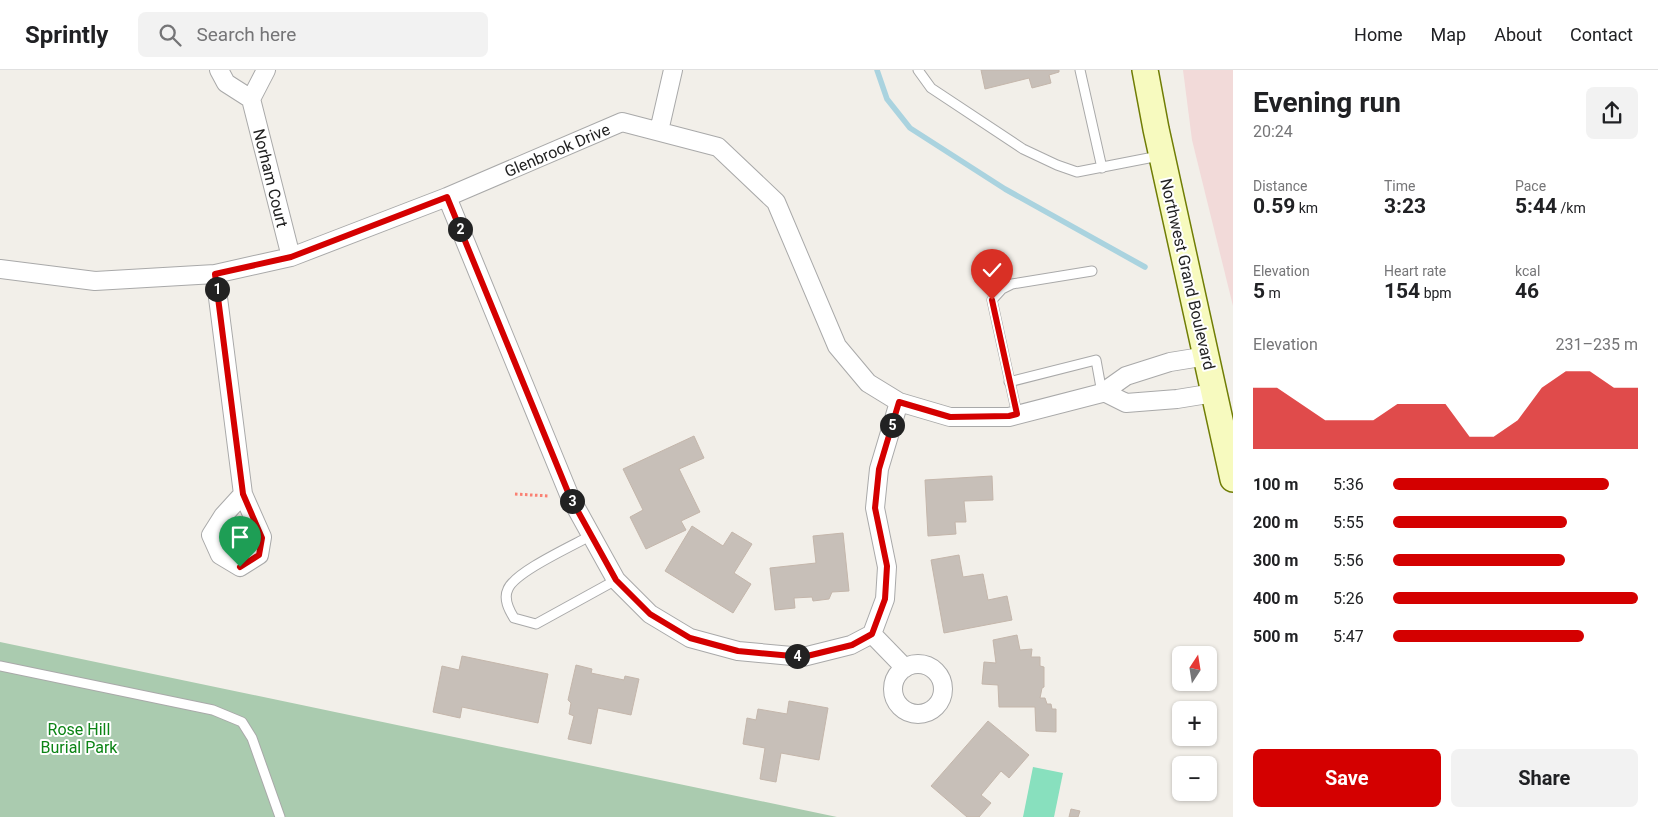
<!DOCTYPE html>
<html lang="en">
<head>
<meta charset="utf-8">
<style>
  :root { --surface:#fff; --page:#f2f2f2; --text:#202124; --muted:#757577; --line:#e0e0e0; --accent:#d40000 }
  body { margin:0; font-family:Roboto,sans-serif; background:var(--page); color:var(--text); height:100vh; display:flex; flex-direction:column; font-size:19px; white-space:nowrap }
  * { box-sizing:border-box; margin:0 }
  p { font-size:16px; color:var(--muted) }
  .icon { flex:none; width:28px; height:28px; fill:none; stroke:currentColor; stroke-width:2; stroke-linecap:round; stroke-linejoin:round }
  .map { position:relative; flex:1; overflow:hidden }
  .details { display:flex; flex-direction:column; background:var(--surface); width:425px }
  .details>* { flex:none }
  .needle { width:32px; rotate:12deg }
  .controls { position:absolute; left:1172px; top:576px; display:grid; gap:10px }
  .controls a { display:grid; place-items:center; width:45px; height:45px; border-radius:8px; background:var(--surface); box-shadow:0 1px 4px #0004; font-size:25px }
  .pin { position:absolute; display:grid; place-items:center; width:42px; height:42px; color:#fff; margin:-51px -21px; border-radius:50% 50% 50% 0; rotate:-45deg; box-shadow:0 0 5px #0007 }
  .pin .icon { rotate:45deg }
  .km { position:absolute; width:25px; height:25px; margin:-12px; border-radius:50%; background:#222; color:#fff; font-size:14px; line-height:25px; text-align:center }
  .round { display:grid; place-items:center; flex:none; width:52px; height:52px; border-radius:8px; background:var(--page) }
  .head { display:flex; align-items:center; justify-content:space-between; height:85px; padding:0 20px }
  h1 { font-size:28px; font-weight:700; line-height:38px }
  .stats { display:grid; grid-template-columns:repeat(3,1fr); gap:8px; height:85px; padding:5px 20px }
  .stats div { display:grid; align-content:center }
  .stats b { font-size:21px; font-weight:700 }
  .stats small { font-size:14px; font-weight:400 }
  .stats p { font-size:14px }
  .chart { height:140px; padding:10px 20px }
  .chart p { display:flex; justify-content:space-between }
  .chart svg { width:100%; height:90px; margin-top:5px; fill:var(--accent); opacity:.7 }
  .primary-button { display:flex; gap:10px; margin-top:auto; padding:10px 20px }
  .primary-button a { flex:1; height:58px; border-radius:8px; background:var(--accent); color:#fff; font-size:20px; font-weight:700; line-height:58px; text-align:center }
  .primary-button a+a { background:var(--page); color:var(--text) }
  ul { padding:0 20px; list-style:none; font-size:16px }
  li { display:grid; grid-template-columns:80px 60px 1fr; align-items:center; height:38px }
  li i { height:12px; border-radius:6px; background:var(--accent) }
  header { display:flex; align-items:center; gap:30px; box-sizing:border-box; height:70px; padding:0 25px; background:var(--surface); border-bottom:1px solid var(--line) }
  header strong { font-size:24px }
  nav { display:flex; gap:28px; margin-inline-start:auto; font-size:18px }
  .search { width:350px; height:45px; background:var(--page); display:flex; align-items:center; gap:12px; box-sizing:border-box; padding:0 18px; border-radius:8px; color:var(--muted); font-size:19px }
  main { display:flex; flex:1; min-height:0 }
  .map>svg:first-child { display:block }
  .commercial { fill:#f2dad9 }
  .cemetery { fill:#aacbaf }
  .pitch { fill:#88e0be }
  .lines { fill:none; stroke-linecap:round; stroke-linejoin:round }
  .stream { stroke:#aad3df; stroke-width:5.5 }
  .building { fill:#c7bfb8; stroke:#c4b6ab }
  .lane-casing { stroke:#a9a9a9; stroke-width:11 }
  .street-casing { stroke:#a9a9a9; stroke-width:20 }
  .secondary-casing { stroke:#707d05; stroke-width:28 }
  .path { stroke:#fa8072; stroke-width:3; stroke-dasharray:2.5 2.5; stroke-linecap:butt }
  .lane { stroke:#fff; stroke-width:9 }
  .street { stroke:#fff; stroke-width:18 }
  .secondary { stroke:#f7fabf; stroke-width:25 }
  .route-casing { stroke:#fff; stroke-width:10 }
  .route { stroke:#d40000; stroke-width:6 }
  .labels { text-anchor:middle; stroke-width:4; stroke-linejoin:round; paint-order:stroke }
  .street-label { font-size:16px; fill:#222; stroke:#fff }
  .park-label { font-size:16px; fill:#0c8416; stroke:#fff }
</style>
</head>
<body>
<header>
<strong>Sprintly</strong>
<div class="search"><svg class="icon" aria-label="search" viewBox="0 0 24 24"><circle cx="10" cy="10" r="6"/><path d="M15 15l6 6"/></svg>Search here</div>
<nav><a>Home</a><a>Map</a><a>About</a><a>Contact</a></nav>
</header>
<main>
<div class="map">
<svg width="1233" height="747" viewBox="0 0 1233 747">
  <rect width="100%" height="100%" fill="#f2efe9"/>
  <path class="commercial" d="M 1183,0 L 1233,0 L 1233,236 L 1192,70 Z"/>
  <path class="cemetery" d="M 0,572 L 837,747 L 0,747 Z"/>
  <path class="pitch" d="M 1033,697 L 1063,703 L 1054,747 L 1023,747 Z"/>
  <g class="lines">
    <path class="stream" d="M 877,0 L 887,29 L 910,58 L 1005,119 L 1145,197"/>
  </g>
  <path class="building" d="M 981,0 L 1059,0 L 1059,2 L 1049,5 L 1051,13 L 1032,18 L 1029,8 L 985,19 Z
    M 694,366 L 704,388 L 679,399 L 700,442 L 681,451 L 686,460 L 646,479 L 630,447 L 643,440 L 623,399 Z
    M 992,406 L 993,430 L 964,431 L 966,452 L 955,452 L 956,464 L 928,466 L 925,410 Z
    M 692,456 L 723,476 L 732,462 L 752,474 L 734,503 L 751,514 L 733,543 L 665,501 Z
    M 843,463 L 849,521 L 832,522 L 829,529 L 813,531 L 812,527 L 794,528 L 795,538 L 775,540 L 770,498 L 816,493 L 813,466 Z
    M 959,485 L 963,507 L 983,504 L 988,530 L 1007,526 L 1012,550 L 944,563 L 931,490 Z
    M 1017,565 L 1020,580 L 1032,579 L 1031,587 L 1040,587 L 1040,596 L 1044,597 L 1044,617 L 1042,618 L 1040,628 L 1045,628 L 1047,634 L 1051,634 L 1052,639 L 1056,639 L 1056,662 L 1036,661 L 1035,637 L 999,637 L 998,615 L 982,614 L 984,592 L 996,593 L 993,570 Z
    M 462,586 L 548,604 L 538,653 L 462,637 L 460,648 L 433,642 L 442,596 L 459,600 Z
    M 576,595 L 592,599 L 591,603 L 624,610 L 625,606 L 639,609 L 631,645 L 598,638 L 591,674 L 568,669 L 574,646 L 569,644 L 571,633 L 568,630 Z
    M 789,631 L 828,638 L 819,690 L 781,683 L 776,712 L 760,709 L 765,678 L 743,674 L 747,648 L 756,650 L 758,639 L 787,644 Z
    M 988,651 L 1029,685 L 1009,708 L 1001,701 L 981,725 L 991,733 L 979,747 L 967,747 L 931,716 Z
    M 1071,739 L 1080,741 L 1078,747 L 1069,747 Z"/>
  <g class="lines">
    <g class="lane-casing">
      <path id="lane" d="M 918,0 L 931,18 L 1023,79 L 1057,95 L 1077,102 L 1159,86
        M 1080,0 L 1102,98
        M 1009,312 L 1096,290 L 1102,323
        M 1017,344 L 992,230 L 1002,219 L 1012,214 L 1092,201
        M 590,466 C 572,476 515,502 508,519 C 503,529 509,540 514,548 L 536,554 L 616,510
        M 0,596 L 213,640 L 242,652 L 252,668 L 280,747"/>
    </g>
    <g class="street-casing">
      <path id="street" d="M 219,0 L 226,13 L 251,29
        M 266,0 L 251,29 L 291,187
        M 659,61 L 673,0
        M 447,127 L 570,427 L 616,510 L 650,544 L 690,568 L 738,581 L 803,587 L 851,575 L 872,564 L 885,529 L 887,497 L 875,438 L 879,399 L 899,332
        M 0,199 L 95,211 L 215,204 L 291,187 L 447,127 L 622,52 L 718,77 L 776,132 L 837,276 L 868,313 L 899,332 L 950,347 L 1009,347 L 1102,323 L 1126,306 L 1170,292 L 1207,286
        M 215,204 L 243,424 L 262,467 L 259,485 L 240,497 L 220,485 L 211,465 L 223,446 L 243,424
        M 1104,322 L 1126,333 L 1177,329 L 1214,323
        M 872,564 L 905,598
        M893 619a25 25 0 1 1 50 0a25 25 0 1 1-50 0Z"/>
    </g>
    <g class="secondary-casing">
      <path id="secondary" d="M 1145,0 L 1156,59 L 1233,409"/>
    </g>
    <path class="path" d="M 515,424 L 549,426"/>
    <use href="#lane" class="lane"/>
    <use href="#street" class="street"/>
    <use href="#secondary" class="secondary"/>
  </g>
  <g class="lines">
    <g class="route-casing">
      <path id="route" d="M 240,497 L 259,485 L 262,468 L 243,424 L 215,204 L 291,187 L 447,127 L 570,427 L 616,510 L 650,544 L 690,568 L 738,581 L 803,587 L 852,575 L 872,564 L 885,529 L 887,496 L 875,438 L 879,399 L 899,332 L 950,347 L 1009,346 L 1017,344 L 992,230"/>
    </g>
    <use href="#route" class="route"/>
  </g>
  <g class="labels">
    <g class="street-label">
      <text transform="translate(557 80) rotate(-23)" y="6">Glenbrook Drive</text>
      <text transform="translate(271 108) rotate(76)" y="6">Norham Court</text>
      <text transform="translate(1188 204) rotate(77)" y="6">Northwest Grand Boulevard</text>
    </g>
    <g class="park-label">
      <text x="79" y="665">Rose Hill<tspan x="79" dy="18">Burial Park</tspan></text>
    </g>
  </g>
</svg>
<div class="controls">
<a><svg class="needle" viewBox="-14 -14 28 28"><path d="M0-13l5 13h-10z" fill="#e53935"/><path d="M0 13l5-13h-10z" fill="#757577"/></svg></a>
<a>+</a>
<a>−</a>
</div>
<div class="pin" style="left:240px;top:497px;background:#1e9e55"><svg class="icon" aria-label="arrive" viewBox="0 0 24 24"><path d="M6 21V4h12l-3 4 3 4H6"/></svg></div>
<div class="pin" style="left:992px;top:230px;background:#d93025"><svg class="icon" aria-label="check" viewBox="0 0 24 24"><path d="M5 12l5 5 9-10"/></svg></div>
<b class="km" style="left:217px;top:219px">1</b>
<b class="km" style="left:460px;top:159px">2</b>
<b class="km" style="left:572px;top:431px">3</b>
<b class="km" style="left:797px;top:586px">4</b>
<b class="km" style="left:892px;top:355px">5</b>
</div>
<section class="details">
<div class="head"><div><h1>Evening run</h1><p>20:24</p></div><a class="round"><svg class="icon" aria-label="share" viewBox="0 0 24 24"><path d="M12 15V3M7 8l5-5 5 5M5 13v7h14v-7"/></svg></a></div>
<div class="stats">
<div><p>Distance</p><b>0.59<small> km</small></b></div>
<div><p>Time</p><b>3:23</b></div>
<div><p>Pace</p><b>5:44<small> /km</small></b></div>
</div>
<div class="stats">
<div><p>Elevation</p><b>5<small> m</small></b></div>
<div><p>Heart rate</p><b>154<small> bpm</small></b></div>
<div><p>kcal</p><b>46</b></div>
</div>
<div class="chart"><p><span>Elevation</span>231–235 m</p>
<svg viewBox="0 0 160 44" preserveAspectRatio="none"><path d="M0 44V14L10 14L20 22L30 30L40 30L50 30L60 22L70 22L80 22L90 38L100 38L110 30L120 14L130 6L140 6L150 14L160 14V44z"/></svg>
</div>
<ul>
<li><b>100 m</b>5:36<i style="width:88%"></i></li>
<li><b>200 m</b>5:55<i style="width:71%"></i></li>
<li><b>300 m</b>5:56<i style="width:70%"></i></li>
<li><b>400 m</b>5:26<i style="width:100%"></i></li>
<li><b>500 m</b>5:47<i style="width:78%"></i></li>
</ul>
<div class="primary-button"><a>Save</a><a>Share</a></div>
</section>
</main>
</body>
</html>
